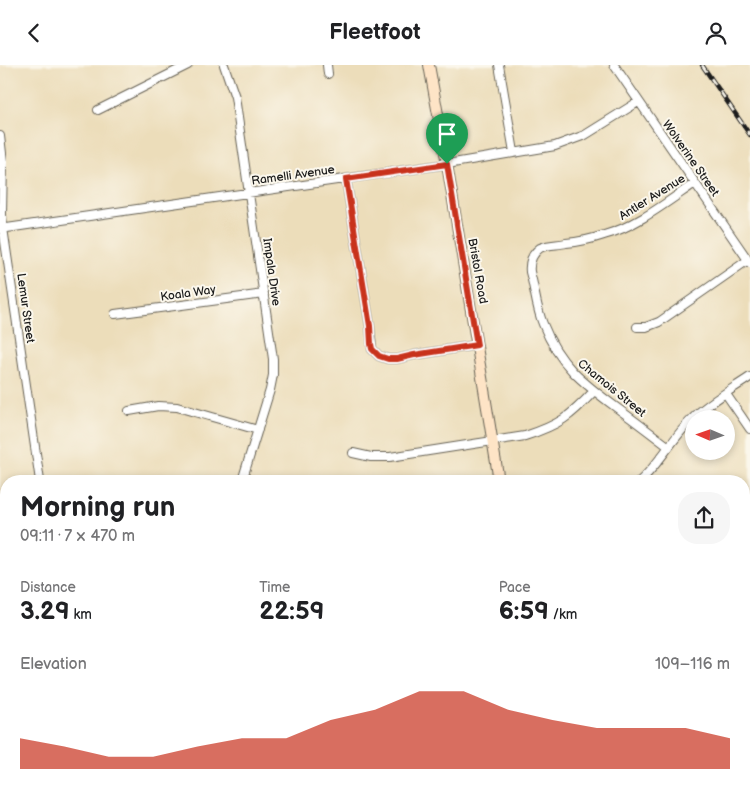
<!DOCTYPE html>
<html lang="en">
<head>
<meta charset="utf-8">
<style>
  :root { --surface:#fff; --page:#f6f6f6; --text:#202124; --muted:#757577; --accent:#c8321e }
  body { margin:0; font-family:"Balsamiq Sans",sans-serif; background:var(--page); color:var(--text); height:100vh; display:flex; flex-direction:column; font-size:19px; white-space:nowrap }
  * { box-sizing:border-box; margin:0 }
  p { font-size:16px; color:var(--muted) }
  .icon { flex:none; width:28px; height:28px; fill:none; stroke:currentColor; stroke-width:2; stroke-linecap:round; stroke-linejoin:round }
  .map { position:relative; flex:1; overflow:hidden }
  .details { position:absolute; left:0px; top:410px; width:750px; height:321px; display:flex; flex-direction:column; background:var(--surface); border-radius:20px 20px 0 0; box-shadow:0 2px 8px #0003 }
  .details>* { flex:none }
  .needle { width:32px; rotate:272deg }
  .buttons { position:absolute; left:685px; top:345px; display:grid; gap:10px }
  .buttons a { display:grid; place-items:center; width:50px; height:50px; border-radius:50%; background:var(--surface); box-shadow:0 2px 8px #0003; font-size:25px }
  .pin { position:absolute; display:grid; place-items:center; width:42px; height:42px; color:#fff; margin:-51px -21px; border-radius:50% 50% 50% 0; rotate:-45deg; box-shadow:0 0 5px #0007 }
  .pin .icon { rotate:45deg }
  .round { display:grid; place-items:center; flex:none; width:52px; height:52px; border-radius:20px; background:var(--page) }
  .summary { display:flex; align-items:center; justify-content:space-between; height:85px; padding:0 20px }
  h1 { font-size:28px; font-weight:700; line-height:38px }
  .metrics { display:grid; grid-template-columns:repeat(3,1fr); gap:8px; height:85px; padding:5px 20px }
  .metrics div { display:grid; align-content:center }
  .metrics b { font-size:25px; font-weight:700 }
  .metrics small { font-size:14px; font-weight:400 }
  .metrics p { font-size:14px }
  .chart { height:140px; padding:10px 20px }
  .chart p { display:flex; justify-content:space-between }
  .chart svg { width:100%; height:90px; margin-top:5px; fill:var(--accent); opacity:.7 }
  header { display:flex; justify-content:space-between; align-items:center; height:65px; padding:0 20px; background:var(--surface); font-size:22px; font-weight:700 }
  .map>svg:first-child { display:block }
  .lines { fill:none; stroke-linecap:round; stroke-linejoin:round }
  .stream { stroke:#4badca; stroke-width:2.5 }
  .street-casing { stroke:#656053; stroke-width:10 }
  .secondary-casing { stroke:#656053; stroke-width:12 }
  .path { stroke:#656053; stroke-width:1; stroke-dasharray:4 4; stroke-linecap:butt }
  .street { stroke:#fff; stroke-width:8 }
  .secondary { stroke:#fee4c6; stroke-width:10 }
  .rail-casing { stroke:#1c1c1c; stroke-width:4.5 }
  .rail { stroke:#fbf7ec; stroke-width:2.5; stroke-dasharray:8; stroke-linecap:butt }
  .route-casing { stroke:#fff; stroke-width:10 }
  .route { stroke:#c8321e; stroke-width:6 }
  .labels { text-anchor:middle; stroke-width:4; stroke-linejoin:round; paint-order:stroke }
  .street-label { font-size:12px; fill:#1c1c1c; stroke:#fbf7ec }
</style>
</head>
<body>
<header><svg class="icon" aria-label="back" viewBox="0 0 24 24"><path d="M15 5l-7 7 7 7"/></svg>Fleetfoot<svg class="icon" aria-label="person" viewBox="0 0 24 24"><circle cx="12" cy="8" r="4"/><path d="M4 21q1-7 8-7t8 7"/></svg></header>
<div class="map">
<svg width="750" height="731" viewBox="0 0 750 731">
  <rect width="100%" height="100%" fill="#fbf7ec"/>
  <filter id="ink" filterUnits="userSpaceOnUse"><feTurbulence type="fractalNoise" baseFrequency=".02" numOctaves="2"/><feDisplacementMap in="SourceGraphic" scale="10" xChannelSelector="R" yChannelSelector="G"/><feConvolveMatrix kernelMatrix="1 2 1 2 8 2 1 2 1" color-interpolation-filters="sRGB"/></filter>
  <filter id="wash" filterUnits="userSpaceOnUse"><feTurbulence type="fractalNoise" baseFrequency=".0096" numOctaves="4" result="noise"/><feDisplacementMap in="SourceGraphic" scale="20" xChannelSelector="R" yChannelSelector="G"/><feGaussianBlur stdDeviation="1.12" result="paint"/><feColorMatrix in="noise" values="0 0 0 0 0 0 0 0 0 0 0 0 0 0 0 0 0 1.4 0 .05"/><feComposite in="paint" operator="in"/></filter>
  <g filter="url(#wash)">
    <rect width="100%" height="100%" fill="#ecddba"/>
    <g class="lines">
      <path class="stream" d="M 0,569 L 6,567
        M 744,627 L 750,626"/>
    </g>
  </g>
  <g filter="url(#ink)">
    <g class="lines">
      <g class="street-casing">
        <path id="street" d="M 224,0 L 235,32 L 273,294 L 273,310 L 270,325 L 242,416
          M 327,0 L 328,9
          M 499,0 L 514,87
          M 614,0 L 750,198
          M 98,45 L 188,0
          M 0,71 L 3,97 L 2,149 L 3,163 L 40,416
          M 346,114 L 370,261 L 372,284 L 379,291 L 388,294 L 397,294 L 414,290 L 477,280
          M 0,164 L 447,99 L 555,81 L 585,70 L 638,37
          M 115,249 L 264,229
          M 637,262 L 646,262 L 659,257 L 748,195
          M 726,329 L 750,364
          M 129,346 L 158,341 L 177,342 L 258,365
          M 669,382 C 652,369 635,356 617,343 C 583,318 559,300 543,259 C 536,242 535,224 530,207 C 529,198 532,189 540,183 C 548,179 558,180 566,178 C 579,177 592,174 604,170 C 637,161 667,137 695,118
          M 353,388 L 371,392 L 390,392 L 525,371 C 559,360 570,352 594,326
          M 640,416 C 661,397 673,372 693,353 C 709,337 731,325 750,312
          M 744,451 L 750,447
          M 0,461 L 6,461
          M 744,576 L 750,575
          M 0,634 L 6,635
          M 744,678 L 750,677
          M 53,725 L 54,731
          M 151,725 L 152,731
          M 254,725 L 254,731
          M 469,725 L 485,731
          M 711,725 L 712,731
          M 405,731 L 408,725"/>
      </g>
      <g class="secondary-casing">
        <path id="secondary" d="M 429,0 L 447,99 L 499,416
          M 641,725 L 643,731"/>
      </g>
      <path class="path" d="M 744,601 L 750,600
        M 0,614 L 6,612"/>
      <use href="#street" class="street"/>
      <use href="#secondary" class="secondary"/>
      <g class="rail-casing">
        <path id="rail" d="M 702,0 L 750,70"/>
      </g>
      <use href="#rail" class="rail"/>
    </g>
  </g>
  <g class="lines" filter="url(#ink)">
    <g class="route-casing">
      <path id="route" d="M 447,99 L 477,280 L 414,290 L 397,294 L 388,294 L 379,291 L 372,284 L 371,279 L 370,261 L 346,114 Z"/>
    </g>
    <use href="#route" class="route"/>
  </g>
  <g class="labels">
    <g class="street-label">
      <text transform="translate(691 93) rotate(55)" y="4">Wolverine Street</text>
      <text transform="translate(293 110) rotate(-8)" y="4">Ramelli Avenue</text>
      <text transform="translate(652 132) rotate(-32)" y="4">Antler Avenue</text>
      <text transform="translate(478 206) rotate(80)" y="4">Bristol Road</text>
      <text transform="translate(272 207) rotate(82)" y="4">Impala Drive</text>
      <text transform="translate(188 228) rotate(-8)" y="4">Koala Way</text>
      <text transform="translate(26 243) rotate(82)" y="4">Lemur Street</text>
      <text transform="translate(612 323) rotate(39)" y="4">Chamois Street</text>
    </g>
  </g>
</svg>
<div class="buttons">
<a><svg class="needle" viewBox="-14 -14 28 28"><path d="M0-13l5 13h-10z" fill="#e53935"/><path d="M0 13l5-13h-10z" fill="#757577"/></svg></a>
</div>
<div class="pin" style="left:447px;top:99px;background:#1e9e55"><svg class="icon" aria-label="arrive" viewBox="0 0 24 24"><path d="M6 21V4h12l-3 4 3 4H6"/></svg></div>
<section class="details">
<div class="summary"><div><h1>Morning run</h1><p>09:11 · 7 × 470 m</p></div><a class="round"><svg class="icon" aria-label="share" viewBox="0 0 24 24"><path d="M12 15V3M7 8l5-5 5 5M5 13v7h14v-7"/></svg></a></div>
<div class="metrics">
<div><p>Distance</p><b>3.29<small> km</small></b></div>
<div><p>Time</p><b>22:59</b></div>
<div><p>Pace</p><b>6:59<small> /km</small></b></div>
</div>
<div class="chart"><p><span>Elevation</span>109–116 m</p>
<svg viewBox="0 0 160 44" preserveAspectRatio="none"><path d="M0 44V29L10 33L20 38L30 38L40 33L50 29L60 29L70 20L80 15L90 6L100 6L110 15L120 20L130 24L140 24L150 24L160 29V44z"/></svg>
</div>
</section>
</div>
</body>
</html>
